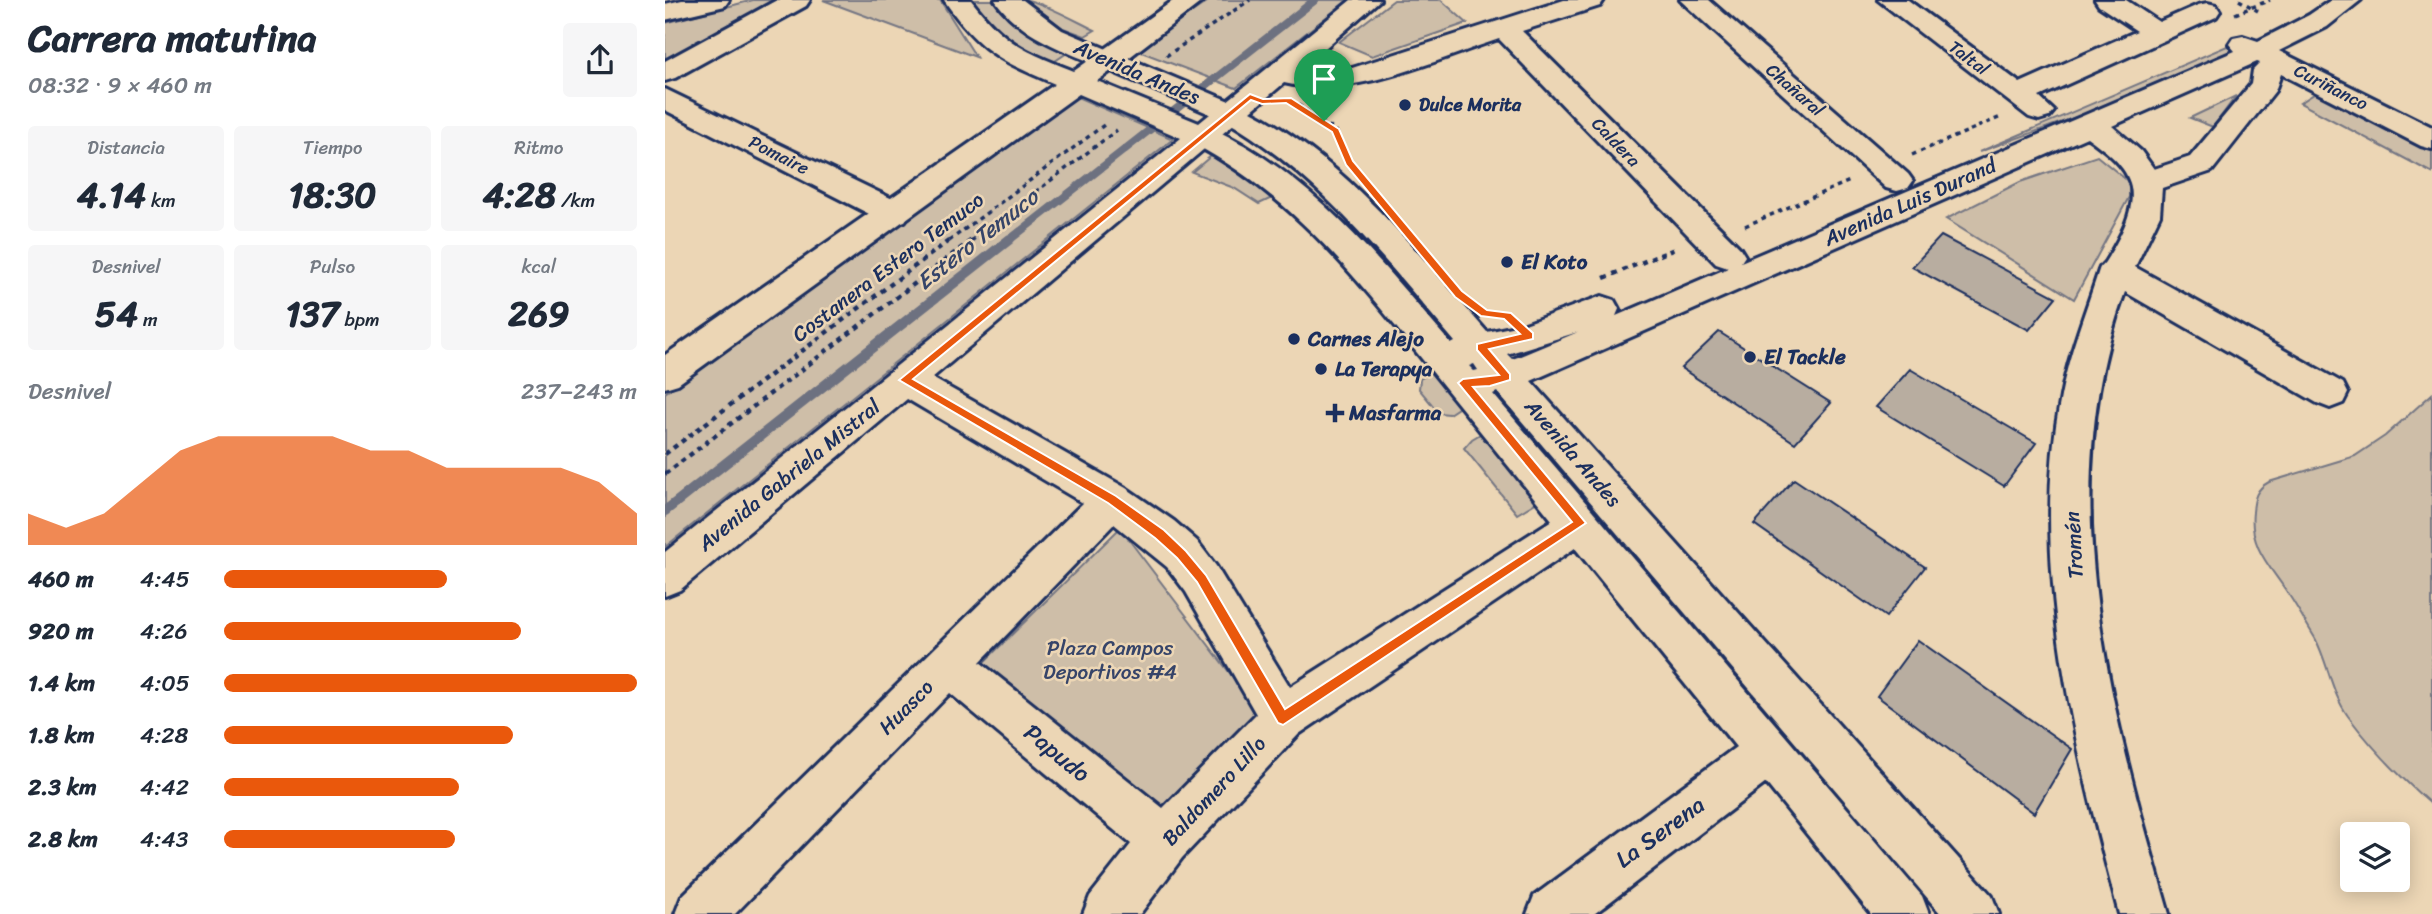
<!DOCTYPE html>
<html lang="es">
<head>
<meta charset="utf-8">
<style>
  :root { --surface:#fff; --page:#f6f6f7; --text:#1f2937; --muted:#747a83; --accent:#ea580c }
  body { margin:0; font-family:Sriracha,sans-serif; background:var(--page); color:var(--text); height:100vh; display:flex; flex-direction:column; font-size:26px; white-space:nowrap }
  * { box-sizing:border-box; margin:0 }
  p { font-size:23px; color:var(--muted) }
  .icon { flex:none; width:38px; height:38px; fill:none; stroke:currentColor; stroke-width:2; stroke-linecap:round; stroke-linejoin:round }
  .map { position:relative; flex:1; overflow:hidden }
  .side { display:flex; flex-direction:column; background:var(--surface); width:665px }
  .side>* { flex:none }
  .controls { position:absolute; left:1675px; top:822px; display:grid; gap:14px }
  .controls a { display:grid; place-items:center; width:70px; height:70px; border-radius:7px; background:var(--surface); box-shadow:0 4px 18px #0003; font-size:35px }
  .pin { position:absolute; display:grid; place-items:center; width:60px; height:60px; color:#fff; margin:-72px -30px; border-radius:50% 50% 50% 0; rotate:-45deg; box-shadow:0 0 7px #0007 }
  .pin .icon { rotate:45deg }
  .round { display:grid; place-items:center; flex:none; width:74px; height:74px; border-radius:7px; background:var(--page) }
  .head { display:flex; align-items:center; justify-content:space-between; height:119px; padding:0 28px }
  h1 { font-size:38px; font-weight:700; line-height:52px }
  .figures { display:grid; grid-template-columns:repeat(3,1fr); gap:10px; height:119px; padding:7px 28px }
  .figures div { display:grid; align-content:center; border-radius:7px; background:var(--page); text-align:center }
  .figures b { font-size:35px; font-weight:700 }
  .figures small { font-size:19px; font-weight:400 }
  .figures p { font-size:19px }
  .chart { height:196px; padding:14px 28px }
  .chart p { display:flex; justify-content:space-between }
  .chart svg { width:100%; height:126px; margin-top:7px; fill:var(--accent); opacity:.7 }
  ul { padding:0 28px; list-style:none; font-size:23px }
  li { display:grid; grid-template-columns:112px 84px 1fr; align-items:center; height:52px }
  li i { height:18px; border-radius:9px; background:var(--accent) }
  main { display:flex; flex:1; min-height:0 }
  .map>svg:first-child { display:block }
  .green { fill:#cebea8; stroke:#747683; stroke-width:2 }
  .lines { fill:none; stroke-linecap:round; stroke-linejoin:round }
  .stream-far1 { stroke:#6d7180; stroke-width:8 }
  .stream { stroke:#6d7180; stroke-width:10 }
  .building { fill:#b8ada0; stroke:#1b2f5e; stroke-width:2 }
  .minor-casing { stroke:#1b2f5e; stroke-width:6 }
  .major-casing { stroke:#1b2f5e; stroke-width:6 }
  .path-far1 { stroke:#1b2f5e; stroke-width:3.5; stroke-dasharray:4.5 4.5; stroke-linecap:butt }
  .path { stroke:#1b2f5e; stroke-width:4.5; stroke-dasharray:5 5; stroke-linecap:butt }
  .minor { fill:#ecd6b5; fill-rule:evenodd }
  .major { fill:#ecd6b5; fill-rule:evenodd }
  .route { fill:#ea580c; stroke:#fff; stroke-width:2; fill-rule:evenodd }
  .poi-dot { fill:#1b2f5e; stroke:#ecd6b5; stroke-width:2.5 }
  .labels { text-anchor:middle; stroke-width:5; stroke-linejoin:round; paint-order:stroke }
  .far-street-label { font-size:18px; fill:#1b2f5e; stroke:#ecd6b5 }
  .far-poi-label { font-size:18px; font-weight:bold; fill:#1b2f5e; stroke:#ecd6b5; text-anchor:start }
  .street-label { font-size:21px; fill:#1b2f5e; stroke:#ecd6b5 }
  .poi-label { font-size:21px; font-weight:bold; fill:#1b2f5e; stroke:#ecd6b5; text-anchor:start }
  .park-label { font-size:21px; fill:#364469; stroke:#ecd6b5 }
  .water-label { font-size:23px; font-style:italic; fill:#364569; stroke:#ecd6b5 }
  .near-street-label { font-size:24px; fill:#1b2f5e; stroke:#ecd6b5 }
</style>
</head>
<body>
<main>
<section class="side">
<div class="head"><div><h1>Carrera matutina</h1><p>08:32 · 9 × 460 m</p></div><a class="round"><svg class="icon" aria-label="share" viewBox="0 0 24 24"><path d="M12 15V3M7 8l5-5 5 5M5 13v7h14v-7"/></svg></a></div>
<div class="figures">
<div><p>Distancia</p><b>4.14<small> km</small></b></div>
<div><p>Tiempo</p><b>18:30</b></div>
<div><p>Ritmo</p><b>4:28<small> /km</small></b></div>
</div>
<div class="figures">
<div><p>Desnivel</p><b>54<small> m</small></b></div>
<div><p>Pulso</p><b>137<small> bpm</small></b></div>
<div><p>kcal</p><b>269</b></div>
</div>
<div class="chart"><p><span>Desnivel</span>237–243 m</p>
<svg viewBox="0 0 160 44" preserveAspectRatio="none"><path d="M0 44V33L10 38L20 33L30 22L40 11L50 6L60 6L70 6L80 6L90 11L100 11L110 17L120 17L130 17L140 17L150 22L160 33V44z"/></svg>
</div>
<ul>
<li><b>460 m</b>4:45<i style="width:54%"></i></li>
<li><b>920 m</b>4:26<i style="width:72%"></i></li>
<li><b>1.4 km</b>4:05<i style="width:100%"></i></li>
<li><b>1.8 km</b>4:28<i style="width:70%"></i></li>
<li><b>2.3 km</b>4:42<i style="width:57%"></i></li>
<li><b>2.8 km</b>4:43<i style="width:56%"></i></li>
</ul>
</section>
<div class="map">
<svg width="1767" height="914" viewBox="0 0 1767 914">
  <rect width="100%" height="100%" fill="#ecd6b5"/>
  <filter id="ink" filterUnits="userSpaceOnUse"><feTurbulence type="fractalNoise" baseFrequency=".0143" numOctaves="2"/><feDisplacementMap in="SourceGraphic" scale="14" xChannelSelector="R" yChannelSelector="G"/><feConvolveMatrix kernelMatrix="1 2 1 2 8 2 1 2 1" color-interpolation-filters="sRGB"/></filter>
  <g filter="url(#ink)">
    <path class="green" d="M 88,0 L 125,0 L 0,69 L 0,23 Z
      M 158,0 L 275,0 L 311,57 Z
      M 308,0 L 329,0 L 361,33 L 402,53 L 387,63 C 355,48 325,32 308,0 Z
      M 361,0 C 373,0 415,23 430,30 L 420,36 L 398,28 Z
      M 545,0 L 683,0 L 571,88 L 471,50 Z
      M 729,0 L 776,0 L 802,23 L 707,56 L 674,42 Z
      M 1562,46 L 1576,51 L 1472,95 L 1314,152 Z
      M 1657,89 L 1767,147 L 1767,173 L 1635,103 Z
      M 410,96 L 508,139 L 0,547 L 0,393 Z
      M 1571,96 L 1548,127 L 1525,118 Z
      M 546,156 L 584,177 L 607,198 L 594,204 L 569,188 L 527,172 Z
      M 1432,156 L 1464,182 L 1464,197 L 1409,299 L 1281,219 L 1355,182 Z
      M 767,372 L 796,406 L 784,414 L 774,413 L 754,389 L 755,379 Z
      M 1767,394 L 1767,805 C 1737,779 1707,748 1683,716 C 1666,692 1663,663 1650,638 C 1641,623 1632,607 1622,592 C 1605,566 1584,547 1588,512 C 1589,498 1591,489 1604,482 L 1690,456 L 1720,436 Z
      M 822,430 L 877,499 L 852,514 L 799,448 L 807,439 Z
      M 455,528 L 598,717 L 506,824 L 316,665 Z"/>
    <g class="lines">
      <path class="stream-far1" d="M 343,241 L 650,0"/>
      <path class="stream" d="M 0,511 L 345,239"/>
    </g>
    <path class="building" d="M 1276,236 L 1391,297 L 1364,330 L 1247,267 Z
      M 1054,332 L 1166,403 L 1130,443 L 1016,368 Z
      M 1245,369 L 1371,443 L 1339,486 L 1211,407 Z
      M 1129,479 L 1260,567 L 1221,617 L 1089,524 Z
      M 1253,640 L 1407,749 L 1369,813 L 1212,696 Z"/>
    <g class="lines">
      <g class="minor-casing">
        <path id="minor" d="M 17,0 L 64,0 L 60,6 L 0,20 L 0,4 Z
          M 112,0 L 145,0 L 141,6 L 10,78 L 0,81 L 0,61 Z
          M 509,0 L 539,0 L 453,66 L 443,68 L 433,66 L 429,60 L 433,54 Z
          M 686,0 L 715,0 L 635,70 L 687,68 L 899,0 L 939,0 L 935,6 L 857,31 L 1075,248 L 1080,256 L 1076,262 L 1570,51 L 1564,44 L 1568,38 L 1578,36 L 1593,41 L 1644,15 L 1666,0 L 1696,0 L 1662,27 L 1614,51 L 1767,127 L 1767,149 L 1756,146 L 1616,74 L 1610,91 L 1547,171 L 1497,188 L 1495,215 L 1470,267 L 1678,383 L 1683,393 L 1678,403 L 1665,408 L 1652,403 L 1460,292 C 1385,494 1447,716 1504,914 L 1454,914 C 1411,751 1363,564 1396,396 C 1404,353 1421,311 1434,270 C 1435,266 1438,265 1440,262 C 1453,241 1473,208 1465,183 C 1459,163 1438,149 1422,137 L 866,381 L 1327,896 L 1334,914 L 1276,914 L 832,392 L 828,394 L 1257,896 L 1264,914 L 1206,914 L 1101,783 L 929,914 L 862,914 L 869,896 L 1071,747 L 910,548 L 634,734 L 517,858 L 475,914 L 418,914 L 425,896 L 466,844 L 285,693 L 70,914 L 10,914 L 17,896 L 418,503 L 227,390 L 222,380 L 227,370 L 240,366 L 253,370 L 461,488 L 509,521 L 532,541 L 551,566 L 625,687 L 887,520 C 842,464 797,409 753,354 C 686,271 622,192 525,142 L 521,135 L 525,128 C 545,123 562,136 579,145 C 663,195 723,271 786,344 L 790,342 C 720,260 652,172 556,118 L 551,112 L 556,106 ZM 834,39 L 1051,264 L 1063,268 L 951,316 L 954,309 L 949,300 L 937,296 L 860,324 L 822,332 C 751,252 682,161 586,111 L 619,83 C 686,100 770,60 834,39 ZM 1592,62 L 1595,63 L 1588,70 L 1586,84 L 1525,157 L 1489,169 L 1476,151 L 1447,126 ZM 913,332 L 853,357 L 847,359 L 842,354 ZM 809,364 L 813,370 L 809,371 L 804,366 ZM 449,524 L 502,567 L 521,592 L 591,714 L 498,808 L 315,662 Z
          M 1015,0 L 1044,0 L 1243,174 L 1248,181 L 1243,188 L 1232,191 L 1221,188 Z
          M 1213,0 L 1243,0 L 1355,83 L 1472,31 L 1434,6 L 1430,0 L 1461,0 L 1494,22 L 1533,5 L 1542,3 L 1551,5 L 1555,11 L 1551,17 L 1374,97 L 1389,111 L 1384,117 L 1374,120 L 1364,117 Z
          M 0,89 L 240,205 L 245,213 L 240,221 L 229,224 L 218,221 L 0,110 Z"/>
      </g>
      <g class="major-casing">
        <path id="major" d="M 279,0 L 306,0 C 340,44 359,51 409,71 L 423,61 C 389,47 352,32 330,0 L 358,0 L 397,30 L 576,106 L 581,112 L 576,118 L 15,590 L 0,596 L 0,552 L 516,138 L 414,94 L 13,384 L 0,388 L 0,355 L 390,84 C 334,60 314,51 279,0 ZM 446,71 L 545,114 L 534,123 L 432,81 Z"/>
      </g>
      <path class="path-far1" d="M 1574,0 L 1593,11
        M 1570,14 L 1605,0
        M 501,56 L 585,0
        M 633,105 L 671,131 L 680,154
        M 1247,155 L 1336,117
        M 1080,226 L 1187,180
        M 284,241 L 439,125
        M 306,241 L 452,130"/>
      <path class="path" d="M 939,278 L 1012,248
        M 0,454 L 286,239
        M 0,474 L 308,239"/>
      <use href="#minor" class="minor"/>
      <use href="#major" class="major"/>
    </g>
  </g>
  <path class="route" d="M 585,94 L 598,99 L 626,98 L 674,129 L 688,161 L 797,291 L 822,310 L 846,313 L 868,333 L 868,339 L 824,349 L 845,374 L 845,380 L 825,386 L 808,387 L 921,523 L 618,725 L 613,723 L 532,582 L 512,558 L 490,538 L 443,503 L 234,380 ZM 586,100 L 597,104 L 621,103 L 667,132 L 681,165 L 790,297 L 816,316 L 839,319 L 855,334 L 812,344 L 812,350 L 834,375 L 798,379 L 793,383 L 907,522 L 620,709 L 541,575 L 521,551 L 499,530 L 451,496 L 248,379 Z"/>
  <g class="poi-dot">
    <circle cx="740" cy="105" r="7"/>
    <circle cx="842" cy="262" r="7"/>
    <circle cx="629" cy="339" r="7"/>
    <circle cx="1085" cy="357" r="7"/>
    <circle cx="656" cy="369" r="7"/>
    <path d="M666.5 402.5h7v7h7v7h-7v7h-7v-7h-7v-7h7z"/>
  </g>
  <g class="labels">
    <g class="far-street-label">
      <text transform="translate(1304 58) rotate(37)" y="6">Taltal</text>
      <text transform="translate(1666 87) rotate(27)" y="6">Curiñanco</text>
      <text transform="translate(1130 90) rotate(41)" y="6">Chañaral</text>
      <text transform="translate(951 142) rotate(46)" y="6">Caldera</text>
      <text transform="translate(114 155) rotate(27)" y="6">Pomaire</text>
    </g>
    <g class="far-poi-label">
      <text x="754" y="111">Dulce Morita</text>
    </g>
    <g class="street-label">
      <text transform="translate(472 72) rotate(23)" y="7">Avenida Andes</text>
      <text transform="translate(1245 202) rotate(-24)" y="7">Avenida Luis Durand</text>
      <text transform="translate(223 267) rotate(-37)" y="7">Costanera Estero Temuco</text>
      <text transform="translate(908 453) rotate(49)" y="7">Avenida Andes</text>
      <text transform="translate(124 475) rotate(-39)" y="7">Avenida Gabriela Mistral</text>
      <text transform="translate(1409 545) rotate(-93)" y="7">Tromén</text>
      <text transform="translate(241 707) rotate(-45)" y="7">Huasco</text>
      <text transform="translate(549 791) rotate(-47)" y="7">Baldomero Lillo</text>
    </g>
    <g class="poi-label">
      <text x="856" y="269">El Koto</text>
      <text x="643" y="346">Carnes Alejo</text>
      <text x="1099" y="364">El Tackle</text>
      <text x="670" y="376">La Terapya</text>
      <text x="684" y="420">Masfarma</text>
    </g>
    <g class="park-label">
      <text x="445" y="655">Plaza Campos<tspan x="445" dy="24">Deportivos #4</tspan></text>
    </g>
    <g class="water-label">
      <text transform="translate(312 239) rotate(-38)" y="8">Estero Temuco</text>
    </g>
    <g class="near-street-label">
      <text transform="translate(392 753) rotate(39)" y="8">Papudo</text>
      <text transform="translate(995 832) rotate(-36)" y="8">La Serena</text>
    </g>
  </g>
</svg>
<div class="controls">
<a><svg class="icon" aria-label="layers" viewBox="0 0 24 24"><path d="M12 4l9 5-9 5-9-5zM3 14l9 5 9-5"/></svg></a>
</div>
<div class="pin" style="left:659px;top:121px;background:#1e9e55"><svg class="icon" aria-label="arrive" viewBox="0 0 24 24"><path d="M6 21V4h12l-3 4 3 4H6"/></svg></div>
</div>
</main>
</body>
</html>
